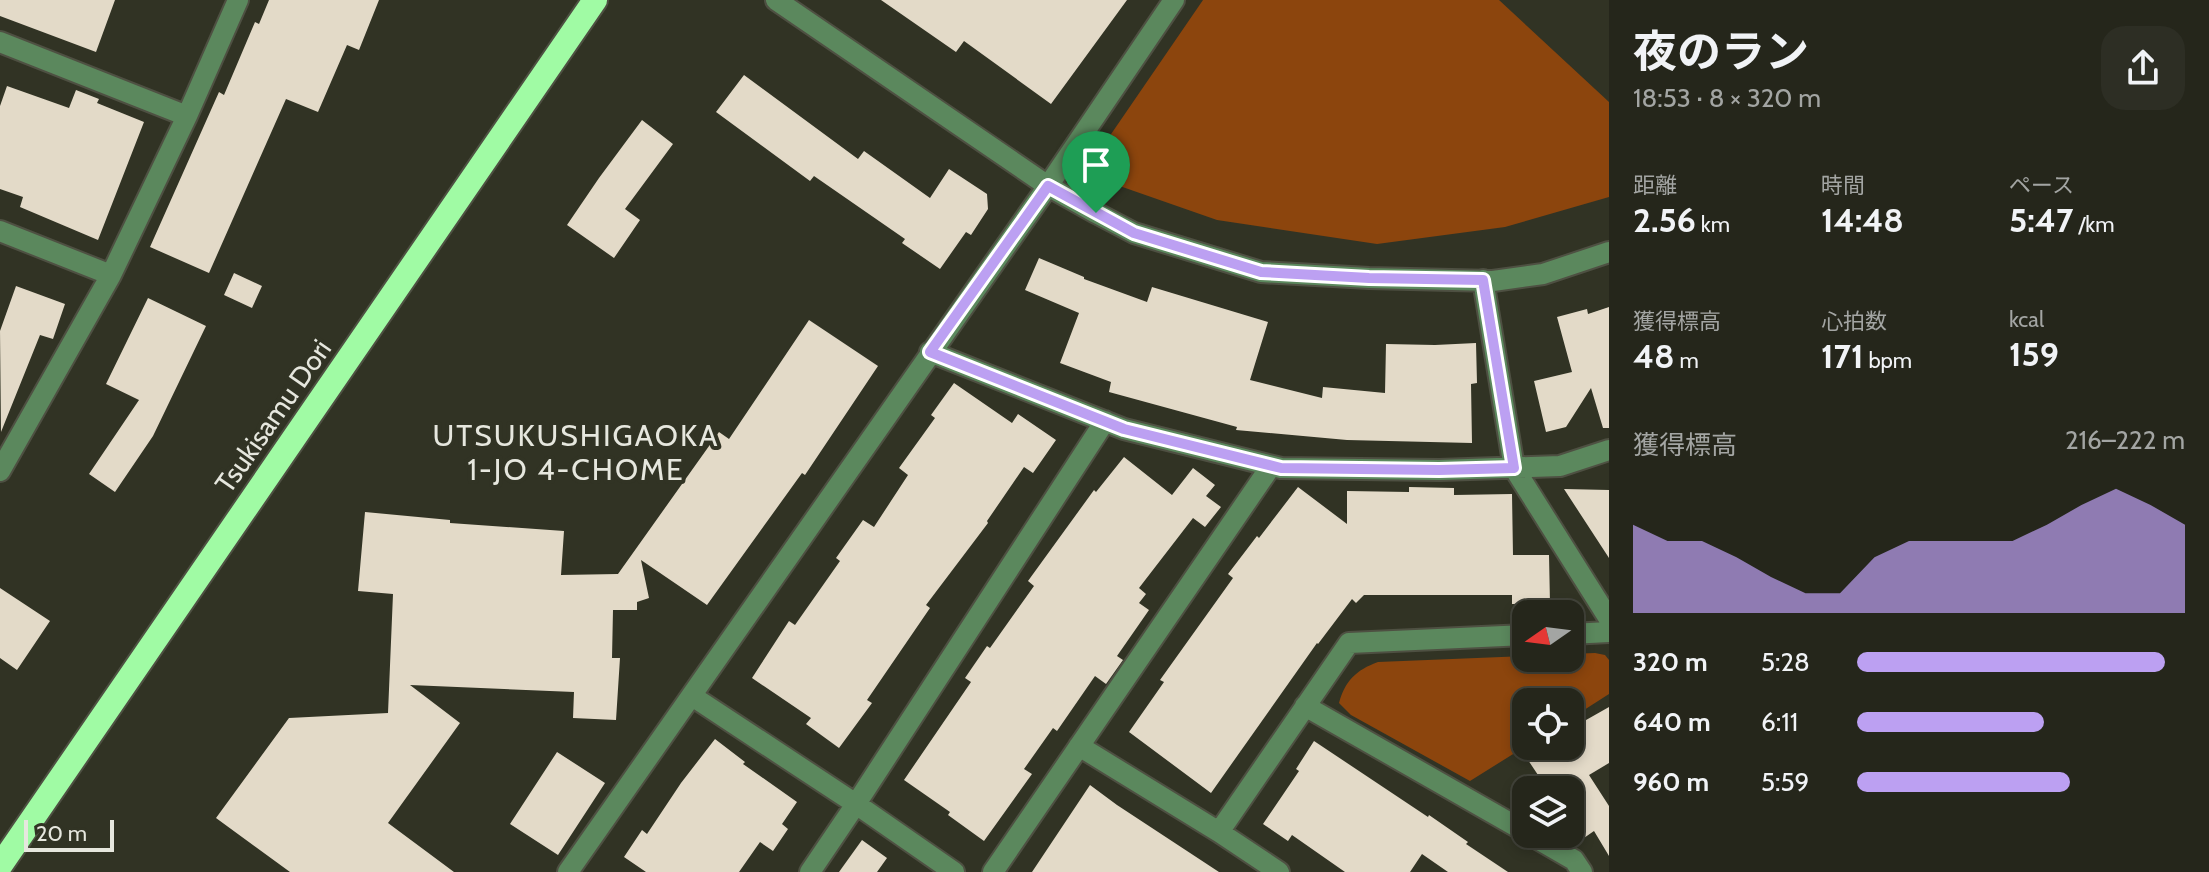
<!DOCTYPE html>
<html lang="ja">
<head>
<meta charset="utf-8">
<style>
  :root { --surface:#25261b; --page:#2d2e24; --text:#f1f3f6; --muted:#a3a5a3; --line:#42433a; --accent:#bca0f2 }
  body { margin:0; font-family:Cabin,"Noto Sans JP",sans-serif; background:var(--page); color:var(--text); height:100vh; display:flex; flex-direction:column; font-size:30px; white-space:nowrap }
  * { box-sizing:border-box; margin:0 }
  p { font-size:26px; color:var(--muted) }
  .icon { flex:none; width:44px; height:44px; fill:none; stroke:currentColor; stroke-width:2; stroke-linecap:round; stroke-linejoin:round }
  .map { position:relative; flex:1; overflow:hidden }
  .side { display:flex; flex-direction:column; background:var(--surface); width:600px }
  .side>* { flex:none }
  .needle { width:52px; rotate:256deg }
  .buttons { position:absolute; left:1512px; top:600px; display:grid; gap:16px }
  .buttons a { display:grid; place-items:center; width:72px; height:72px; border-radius:16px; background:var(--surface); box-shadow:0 4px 12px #0003,0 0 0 2px var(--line); font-size:40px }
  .scale { position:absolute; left:24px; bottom:20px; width:90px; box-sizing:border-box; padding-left:8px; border:4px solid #e6e7de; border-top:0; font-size:22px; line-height:28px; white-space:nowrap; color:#e6e7de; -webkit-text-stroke:6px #313324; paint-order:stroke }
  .pin { position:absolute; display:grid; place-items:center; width:68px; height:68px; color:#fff; margin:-82px -34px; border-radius:50% 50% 50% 0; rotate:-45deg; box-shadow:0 0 8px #0007 }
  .pin .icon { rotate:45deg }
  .round { display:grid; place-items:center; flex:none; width:84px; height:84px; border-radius:24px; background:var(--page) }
  .overview { display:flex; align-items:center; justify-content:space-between; height:136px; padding:0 24px }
  h1 { font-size:44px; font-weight:700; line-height:60px }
  .metrics { display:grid; grid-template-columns:repeat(3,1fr); gap:12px; height:136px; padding:8px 24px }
  .metrics div { display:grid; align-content:center }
  .metrics b { font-size:34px; font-weight:700 }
  .metrics small { font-size:22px; font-weight:400 }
  .metrics p { font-size:22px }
  .chart { height:224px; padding:16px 24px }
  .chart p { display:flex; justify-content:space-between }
  .chart svg { width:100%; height:144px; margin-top:8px; fill:var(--accent); opacity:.7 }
  ul { padding:0 24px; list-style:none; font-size:26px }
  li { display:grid; grid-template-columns:128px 96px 1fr; align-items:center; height:60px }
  li i { height:20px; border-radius:10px; background:var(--accent) }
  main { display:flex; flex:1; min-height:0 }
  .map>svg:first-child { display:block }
  .green { fill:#8c450d }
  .building { fill:#e3dac8 }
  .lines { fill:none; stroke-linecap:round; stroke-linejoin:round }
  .minor-casing { stroke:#4e5042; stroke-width:24 }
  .highway-casing { stroke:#4e5042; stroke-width:28 }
  .minor { stroke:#5b885d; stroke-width:20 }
  .highway { stroke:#a0fba4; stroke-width:24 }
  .route-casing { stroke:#fff; stroke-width:16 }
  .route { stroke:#bca0f2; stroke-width:10 }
  .labels { text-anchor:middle; stroke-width:8; stroke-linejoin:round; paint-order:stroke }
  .street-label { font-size:28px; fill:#e6e7de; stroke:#313324 }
  .neighbourhood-label { font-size:30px; letter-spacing:2px; fill:#e6e7de; stroke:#313324 }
</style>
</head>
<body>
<main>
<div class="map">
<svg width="1609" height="872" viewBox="0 0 1609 872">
  <rect width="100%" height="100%" fill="#313324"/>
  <path class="green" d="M 1203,0 L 1499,0 L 1609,102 L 1609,197 L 1505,227 L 1377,244 L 1217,220 L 1111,183 L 1101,164 L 1107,140 Z
    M 1595,653 L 1605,655 L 1609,660 L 1609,694 L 1570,719 L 1570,702 L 1526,702 L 1526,746 L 1470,781 L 1351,715 L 1339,703 C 1345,681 1356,670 1378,662 L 1526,656 L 1526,658 L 1570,658 L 1570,654 Z"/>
  <path class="building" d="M 0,0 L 115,0 L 96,52 L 0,16 Z
    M 269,0 L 379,0 L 359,50 L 347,45 L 318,112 L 286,99 L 209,273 L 150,247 L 219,92 L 224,95 L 255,22 L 259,24 Z
    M 881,0 L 1127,0 L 1051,104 L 964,41 L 956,52 Z
    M 744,75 L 858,159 L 864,151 L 930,198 L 949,169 L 987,194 L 988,209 L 971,235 L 966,232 L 940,269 L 902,243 L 905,239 L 814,176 L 810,181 L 716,112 Z
    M 7,86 L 69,108 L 76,90 L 99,99 L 97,103 L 144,122 L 98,240 L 20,207 L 23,197 L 0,189 L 0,106 Z
    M 642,120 L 673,144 L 625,209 L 640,220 L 614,258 L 567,225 L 599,178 Z
    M 1039,258 L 1084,277 L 1084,279 L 1147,302 L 1152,287 L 1268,322 L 1250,380 L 1322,398 L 1323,387 L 1385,393 L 1386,344 L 1435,345 L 1476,343 L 1477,383 L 1471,384 L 1472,443 L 1347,440 L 1236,430 L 1237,427 L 1109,392 L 1111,382 L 1060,363 L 1079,313 L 1025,290 Z
    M 234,273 L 262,286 L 252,308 L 224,295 Z
    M 16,286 L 65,304 L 53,339 L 40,335 L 1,432 L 0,331 Z
    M 148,298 L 206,326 L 153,436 L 115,492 L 89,474 L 139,400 L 106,384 Z
    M 1609,307 L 1609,428 L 1603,428 L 1591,388 L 1566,427 L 1546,432 L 1534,381 L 1572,372 L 1557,317 L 1587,309 L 1588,314 Z
    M 809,320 L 878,366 L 805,475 L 802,473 L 707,605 L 641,560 L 649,598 L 637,602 L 637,610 L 613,610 L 612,658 L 620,658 L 616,720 L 573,718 L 574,692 L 410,685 L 460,723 L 388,823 L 454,872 L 290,872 L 216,818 L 289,718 L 388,713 L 393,594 L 358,591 L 365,512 L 450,520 L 450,523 L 564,531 L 561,575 L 618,574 L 719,432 L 729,439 Z
    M 954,383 L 1012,423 L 1018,414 L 1056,440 L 1033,473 L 1024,467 L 987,521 L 988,523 L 926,605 L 930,608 L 867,700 L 872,703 L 839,748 L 806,724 L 811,718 L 752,678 L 789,621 L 795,625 L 840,561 L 836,558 L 863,520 L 874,527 L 908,475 L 899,468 L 935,418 L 931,415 Z
    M 1124,457 L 1172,495 L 1193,468 L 1215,485 L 1206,496 L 1221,507 L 1205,527 L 1193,518 L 1139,588 L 1146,594 L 1139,603 L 1149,610 L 1117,656 L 1123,660 L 1106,684 L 1095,676 L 1057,731 L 1053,728 L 1024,769 L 1032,774 L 984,841 L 948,815 L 950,812 L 904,780 L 971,682 L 965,678 L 987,646 L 990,648 L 1034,586 L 1028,581 L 1094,490 L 1096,492 Z
    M 1298,487 L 1347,524 L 1347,491 L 1409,492 L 1409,487 L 1454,488 L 1454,495 L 1512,494 L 1513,555 L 1549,555 L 1550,604 L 1512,604 L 1512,595 L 1364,595 L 1356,603 L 1352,599 L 1318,644 L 1317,643 L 1211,793 L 1129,732 L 1164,682 L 1160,680 L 1233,578 L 1228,574 L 1257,536 L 1259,538 Z
    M 1564,489 L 1609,490 L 1609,558 Z
    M 0,588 L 50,621 L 17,670 L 0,658 Z
    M 1609,707 L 1609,763 L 1589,775 L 1609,806 L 1609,856 L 1594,831 L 1581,840 L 1570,823 L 1570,790 L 1548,790 L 1528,760 L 1551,746 L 1570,746 L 1570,734 L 1581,728 L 1579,724 Z
    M 715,739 L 745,762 L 743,764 L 797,802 L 782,824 L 788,829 L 773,851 L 760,842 L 739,872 L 646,872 L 624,857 L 642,830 L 647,834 L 681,783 Z
    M 1314,741 L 1428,817 L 1429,815 L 1468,842 L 1466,844 L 1508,872 L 1448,872 L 1422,854 L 1410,872 L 1345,872 L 1292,835 L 1288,841 L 1263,824 L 1299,771 L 1296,769 Z
    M 557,752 L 605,783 L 558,855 L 510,824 Z
    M 1090,785 L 1117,805 L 1219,872 L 1032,872 Z
    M 862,840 L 887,858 L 877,872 L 839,872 Z"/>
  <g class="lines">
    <g class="minor-casing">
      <path id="minor" d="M 776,0 L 1048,186 L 1096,213 L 1134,233 L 1261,272 L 1369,278 L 1493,281 L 1543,274 L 1609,252
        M 0,42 L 187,116
        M 0,231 L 111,275
        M 1483,280 L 1514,468 L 1609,619
        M 930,352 L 1124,429 L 1281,468 L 1439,470 L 1560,466 L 1609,450
        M 0,471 L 111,275 L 187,116 L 238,0
        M 1570,634 L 1609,632
        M 692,696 L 856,804 L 954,872
        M 1305,706 L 1526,832
        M 1079,746 L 1219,832 L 1279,872
        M 1219,832 L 1349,643 L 1526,635
        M 1529,834 L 1574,860 L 1582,872
        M 568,872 L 1048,186 L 1174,0
        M 810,872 L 856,804 L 1105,421
        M 993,872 L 1271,466"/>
    </g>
    <g class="highway-casing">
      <path id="highway" d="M 0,866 L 595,0"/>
    </g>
    <use href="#minor" class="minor"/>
    <use href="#highway" class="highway"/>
  </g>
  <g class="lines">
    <g class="route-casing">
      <path id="route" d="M 1048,186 L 1134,233 L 1261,272 L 1369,278 L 1483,280 L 1514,468 L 1439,470 L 1281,468 L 1124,429 L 930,352 Z"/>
    </g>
    <use href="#route" class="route"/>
  </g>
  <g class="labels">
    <g class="street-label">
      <text transform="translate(273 416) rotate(-55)" y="10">Tsukisamu Dori</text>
    </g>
    <g class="neighbourhood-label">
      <text x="576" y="446">UTSUKUSHIGAOKA<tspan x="576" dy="34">1-JO 4-CHOME</tspan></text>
    </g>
  </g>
</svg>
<div class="buttons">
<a><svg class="needle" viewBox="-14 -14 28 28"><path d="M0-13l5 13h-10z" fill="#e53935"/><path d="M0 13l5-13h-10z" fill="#a3a5a3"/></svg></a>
<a><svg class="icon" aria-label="locate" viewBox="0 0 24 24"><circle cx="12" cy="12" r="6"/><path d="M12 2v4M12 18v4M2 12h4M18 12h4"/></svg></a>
<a><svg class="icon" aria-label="layers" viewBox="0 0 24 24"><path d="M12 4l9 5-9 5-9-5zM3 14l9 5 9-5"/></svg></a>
</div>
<div class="scale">20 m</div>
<div class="pin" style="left:1096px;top:213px;background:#1e9e55"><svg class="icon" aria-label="arrive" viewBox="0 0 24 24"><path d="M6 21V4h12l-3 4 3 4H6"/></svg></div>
</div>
<section class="side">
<div class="overview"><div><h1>夜のラン</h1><p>18:53 · 8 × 320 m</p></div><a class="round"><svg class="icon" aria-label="share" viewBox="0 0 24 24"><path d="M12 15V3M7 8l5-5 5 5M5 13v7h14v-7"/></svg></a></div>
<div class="metrics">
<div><p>距離</p><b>2.56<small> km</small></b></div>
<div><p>時間</p><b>14:48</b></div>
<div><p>ペース</p><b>5:47<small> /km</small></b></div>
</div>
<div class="metrics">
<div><p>獲得標高</p><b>48<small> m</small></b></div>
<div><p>心拍数</p><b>171<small> bpm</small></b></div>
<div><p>kcal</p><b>159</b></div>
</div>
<div class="chart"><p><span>獲得標高</span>216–222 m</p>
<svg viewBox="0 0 160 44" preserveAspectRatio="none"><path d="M0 44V17L10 22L20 22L30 27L40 33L50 38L60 38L70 27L80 22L90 22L100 22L110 22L120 17L130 11L140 6L150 11L160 17V44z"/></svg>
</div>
<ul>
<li><b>320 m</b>5:28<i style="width:94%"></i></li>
<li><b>640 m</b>6:11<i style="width:57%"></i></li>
<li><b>960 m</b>5:59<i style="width:65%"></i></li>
</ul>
</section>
</main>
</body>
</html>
